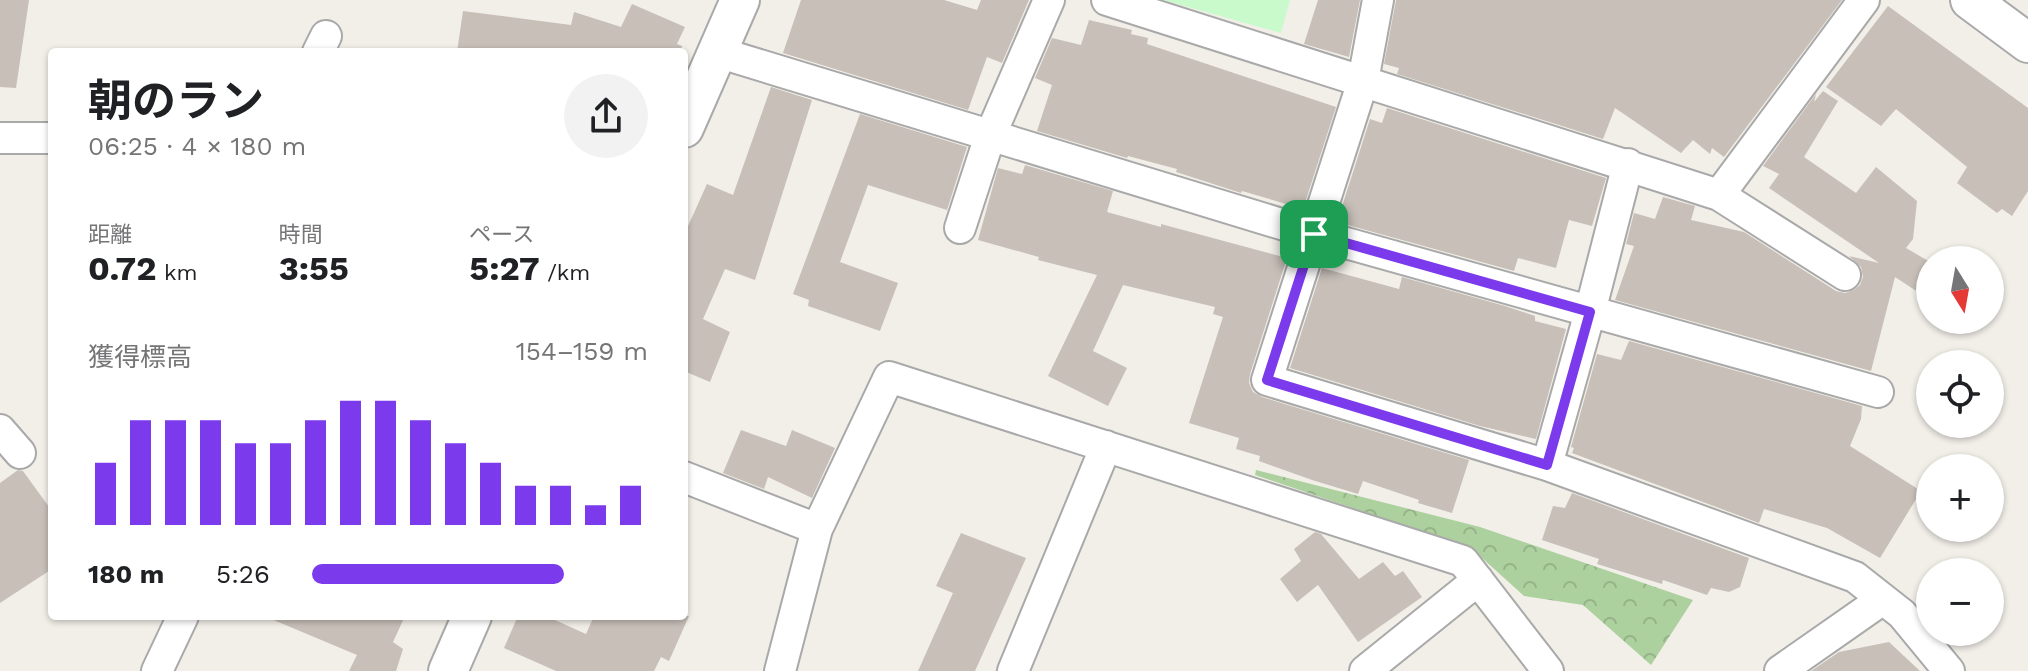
<!DOCTYPE html>
<html lang="ja">
<head>
<meta charset="utf-8">
<style>
  :root { --surface:#fff; --page:#f2f2f2; --text:#202124; --muted:#757577; --accent:#7c3aed }
  body { margin:0; font-family:"Work Sans","Noto Sans JP",sans-serif; background:var(--page); color:var(--text); height:100vh; display:flex; flex-direction:column; font-size:30px; white-space:nowrap }
  * { box-sizing:border-box; margin:0 }
  p { font-size:26px; color:var(--muted) }
  .icon { flex:none; width:44px; height:44px; fill:none; stroke:currentColor; stroke-width:2; stroke-linecap:round; stroke-linejoin:round }
  .map { position:relative; flex:1; overflow:hidden }
  .sheet { position:absolute; left:48px; top:48px; width:640px; height:572px; display:flex; flex-direction:column; background:var(--surface); border-radius:8px; box-shadow:0 2px 6px #0004 }
  .sheet>* { flex:none }
  .needle { width:52px; rotate:169deg }
  .tools { position:absolute; left:1916px; top:246px; display:grid; gap:16px }
  .tools a { display:grid; place-items:center; width:88px; height:88px; border-radius:50%; background:var(--surface); box-shadow:0 2px 6px #0004; font-size:40px }
  .pin { position:absolute; display:grid; place-items:center; width:68px; height:68px; color:#fff; margin:-34px; border-radius:16px; box-shadow:0 4px 12px #0006 }
  .round { display:grid; place-items:center; flex:none; width:84px; height:84px; border-radius:42px; background:var(--page) }
  .overview { display:flex; align-items:center; justify-content:space-between; height:136px; padding:0 40px }
  h1 { font-size:44px; font-weight:700; line-height:60px }
  .figures { display:grid; grid-template-columns:repeat(3,1fr); gap:12px; height:136px; padding:8px 40px }
  .figures div { display:grid; align-content:center }
  .figures b { font-size:34px; font-weight:700 }
  .figures small { font-size:22px; font-weight:400 }
  .figures p { font-size:22px }
  .chart { height:224px; padding:16px 40px }
  .chart p { display:flex; justify-content:space-between }
  .chart svg { width:100%; height:144px; margin-top:8px; stroke:var(--accent); stroke-width:6 }
  ul { padding:0 40px; list-style:none; font-size:26px }
  li { display:grid; grid-template-columns:128px 96px 1fr; align-items:center; height:60px }
  li i { height:20px; border-radius:10px; background:var(--accent) }
  .map>svg:first-child { display:block }
  .forest { fill:url(#forest-crowns) }
  .park { fill:#c8facc }
  .building { fill:#c7bfb8 }
  .lines { fill:none; stroke-linecap:round; stroke-linejoin:round }
  .minor-casing { stroke:#a9a9a9; stroke-width:34 }
  .tertiary-casing { stroke:#a9a9a9; stroke-width:42 }
  .minor { stroke:#fff; stroke-width:30 }
  .tertiary { stroke:#fff; stroke-width:38 }
  .route-casing { stroke:#fff; stroke-width:16 }
  .route { stroke:#7c3aed; stroke-width:10 }
</style>
</head>
<body>
<div class="map">
<svg width="2028" height="671" viewBox="0 0 2028 671">
  <defs>
    <pattern id="forest-crowns" width="20" height="18" patternUnits="userSpaceOnUse" patternTransform="scale(2)"><rect width="20" height="18" fill="#add19e"/><path d="M2 6a3 3 0 1 1 6 0M12 15a3 3 0 1 1 6 0" fill="none" stroke="#95b388"/></pattern>
  </defs>
  <rect width="100%" height="100%" fill="#f2efe9"/>
  <path class="forest" d="M 1256,470 L 1480,527 L 1693,600 L 1651,665 L 1583,605 L 1524,596 L 1471,548 L 1255,475 Z"/>
  <path class="park" d="M 1163,0 L 1290,0 L 1281,33 Z"/>
  <path class="building" d="M 0,0 L 29,0 L 16,88 L 0,87 Z
    M 801,0 L 944,0 L 977,10 L 981,0 L 1029,0 L 1002,63 L 987,57 L 968,110 L 783,53 Z
    M 1318,0 L 1360,0 L 1349,57 L 1304,44 Z
    M 1396,0 L 1842,0 L 1724,157 L 1712,148 L 1710,154 L 1693,140 L 1681,153 L 1615,108 L 1603,139 L 1397,74 L 1399,68 L 1384,64 Z
    M 632,4 L 685,27 L 677,44 L 682,46 L 681,52 L 457,52 L 463,11 L 571,25 L 574,12 L 621,27 Z
    M 1888,6 L 2028,108 L 2028,191 L 2012,216 L 2002,209 L 1997,213 L 1957,183 L 1967,167 L 1896,109 L 1881,126 L 1826,87 Z
    M 1089,20 L 1132,30 L 1131,34 L 1148,38 L 1147,44 L 1336,107 L 1303,209 L 1242,191 L 1241,193 L 1176,172 L 1177,169 L 1128,156 L 1127,158 L 1037,131 L 1052,85 L 1035,78 L 1052,38 L 1081,45 Z
    M 771,87 L 812,100 L 755,280 L 725,269 L 703,319 L 730,332 L 710,382 L 684,371 L 684,235 L 707,184 L 733,195 Z
    M 1823,91 L 1838,101 L 1804,157 L 1856,193 L 1876,167 L 1917,201 L 1913,239 L 1906,248 L 1930,262 L 1930,300 L 1895,277 L 1871,371 L 1615,300 L 1634,246 L 1626,244 L 1634,213 L 1655,219 L 1663,197 L 1695,206 L 1691,220 L 1744,232 L 1836,291 L 1845,293 L 1854,290 L 1860,285 L 1863,277 L 1861,267 L 1849,256 L 1879,263 L 1769,188 L 1779,174 L 1763,166 L 1816,94 L 1814,102 Z
    M 1387,108 L 1606,178 L 1592,226 L 1569,220 L 1556,268 L 1518,258 L 1514,271 L 1337,222 L 1370,119 L 1382,123 Z
    M 860,114 L 967,147 L 947,210 L 868,185 L 840,262 L 898,283 L 880,331 L 808,306 L 809,300 L 793,294 Z
    M 1025,165 L 1113,191 L 1107,212 L 1161,227 L 1161,224 L 1287,258 L 1250,374 L 1249,383 L 1253,392 L 1262,397 L 1469,460 L 1452,513 L 1418,503 L 1419,500 L 1363,481 L 1358,494 L 1312,480 L 1259,461 L 1260,456 L 1236,449 L 1239,438 L 1189,423 L 1223,317 L 1213,314 L 1215,307 L 1123,285 L 1093,351 L 1127,368 L 1108,406 L 1048,376 L 1097,275 L 1038,260 L 1039,257 L 978,240 L 998,168 L 1022,174 Z
    M 1322,268 L 1399,289 L 1402,277 L 1505,306 L 1535,316 L 1535,321 L 1566,329 L 1536,439 L 1480,426 L 1290,368 Z
    M 1629,341 L 1862,406 L 1861,419 L 1850,446 L 1921,491 L 1880,558 L 1827,528 L 1764,509 L 1759,523 L 1572,453 L 1574,448 L 1571,447 L 1597,354 L 1621,360 Z
    M 741,430 L 786,446 L 792,430 L 835,448 L 812,498 L 768,477 L 764,489 L 723,473 Z
    M 18,470 L 23,471 L 52,511 L 52,569 L 0,603 L 0,483 Z
    M 1572,493 L 1749,558 L 1740,587 L 1729,592 L 1711,588 L 1707,595 L 1663,580 L 1662,584 L 1597,564 L 1599,559 L 1542,540 L 1553,506 L 1565,508 Z
    M 1315,532 L 1321,534 L 1359,579 L 1383,562 L 1395,576 L 1403,571 L 1422,597 L 1358,642 L 1318,585 L 1297,602 L 1280,579 L 1301,561 L 1294,549 Z
    M 961,533 L 1026,558 L 975,671 L 918,671 L 953,593 L 936,586 Z
    M 264,616 L 405,616 L 393,642 L 403,649 L 396,671 L 349,671 L 357,655 Z
    M 518,616 L 546,616 L 586,634 L 594,616 L 689,616 L 669,661 L 661,657 L 654,671 L 556,671 L 504,648 Z
    M 1889,642 L 1920,671 L 1811,671 L 1839,652 Z"/>
  <g class="lines">
    <g class="minor-casing">
      <path id="minor" d="M 1107,0 L 1719,195 L 1845,275
        M 1378,0 L 1363,81 L 1267,380 L 1547,465 L 1855,577 L 1902,614 L 1949,671
        M 318,52 L 326,36
        M 717,52 L 1314,234 L 1878,392
        M 0,138 L 52,138
        M 1719,195 L 1864,0
        M 960,228 L 990,136 L 1049,0
        M 0,430 L 20,453
        M 1547,465 L 1590,312 L 1628,164
        M 684,477 L 817,529
        M 157,671 L 183,616
        M 780,671 L 817,529 L 889,377 L 1463,561 L 1548,671
        M 1013,671 L 1106,446
        M 1365,671 L 1478,580
        M 1780,671 L 1883,599"/>
    </g>
    <g class="tertiary-casing">
      <path id="tertiary" d="M 1970,0 L 2028,43
        M 684,128 L 740,0
        M 448,671 L 472,616"/>
    </g>
    <use href="#minor" class="minor"/>
    <use href="#tertiary" class="tertiary"/>
  </g>
  <g class="lines">
    <g class="route-casing">
      <path id="route" d="M 1314,234 L 1590,312 L 1547,465 L 1267,380 Z"/>
    </g>
    <use href="#route" class="route"/>
  </g>
</svg>
<div class="tools">
<a><svg class="needle" viewBox="-14 -14 28 28"><path d="M0-13l5 13h-10z" fill="#e53935"/><path d="M0 13l5-13h-10z" fill="#757577"/></svg></a>
<a><svg class="icon" aria-label="locate" viewBox="0 0 24 24"><circle cx="12" cy="12" r="6"/><path d="M12 2v4M12 18v4M2 12h4M18 12h4"/></svg></a>
<a>+</a>
<a>−</a>
</div>
<div class="pin" style="left:1314px;top:234px;background:#1e9e55"><svg class="icon" aria-label="arrive" viewBox="0 0 24 24"><path d="M6 21V4h12l-3 4 3 4H6"/></svg></div>
<section class="sheet">
<div class="overview"><div><h1>朝のラン</h1><p>06:25 · 4 × 180 m</p></div><a class="round"><svg class="icon" aria-label="share" viewBox="0 0 24 24"><path d="M12 15V3M7 8l5-5 5 5M5 13v7h14v-7"/></svg></a></div>
<div class="figures">
<div><p>距離</p><b>0.72<small> km</small></b></div>
<div><p>時間</p><b>3:55</b></div>
<div><p>ペース</p><b>5:27<small> /km</small></b></div>
</div>
<div class="chart"><p><span>獲得標高</span>154–159 m</p>
<svg viewBox="0 0 160 44" preserveAspectRatio="none"><path d="M5 44V25M15 44V12M25 44V12M35 44V12M45 44V19M55 44V19M65 44V12M75 44V6M85 44V6M95 44V12M105 44V19M115 44V25M125 44V32M135 44V32M145 44V38M155 44V32"/></svg>
</div>
<ul>
<li><b>180 m</b>5:26<i style="width:75%"></i></li>
</ul>
</section>
</div>
</body>
</html>
